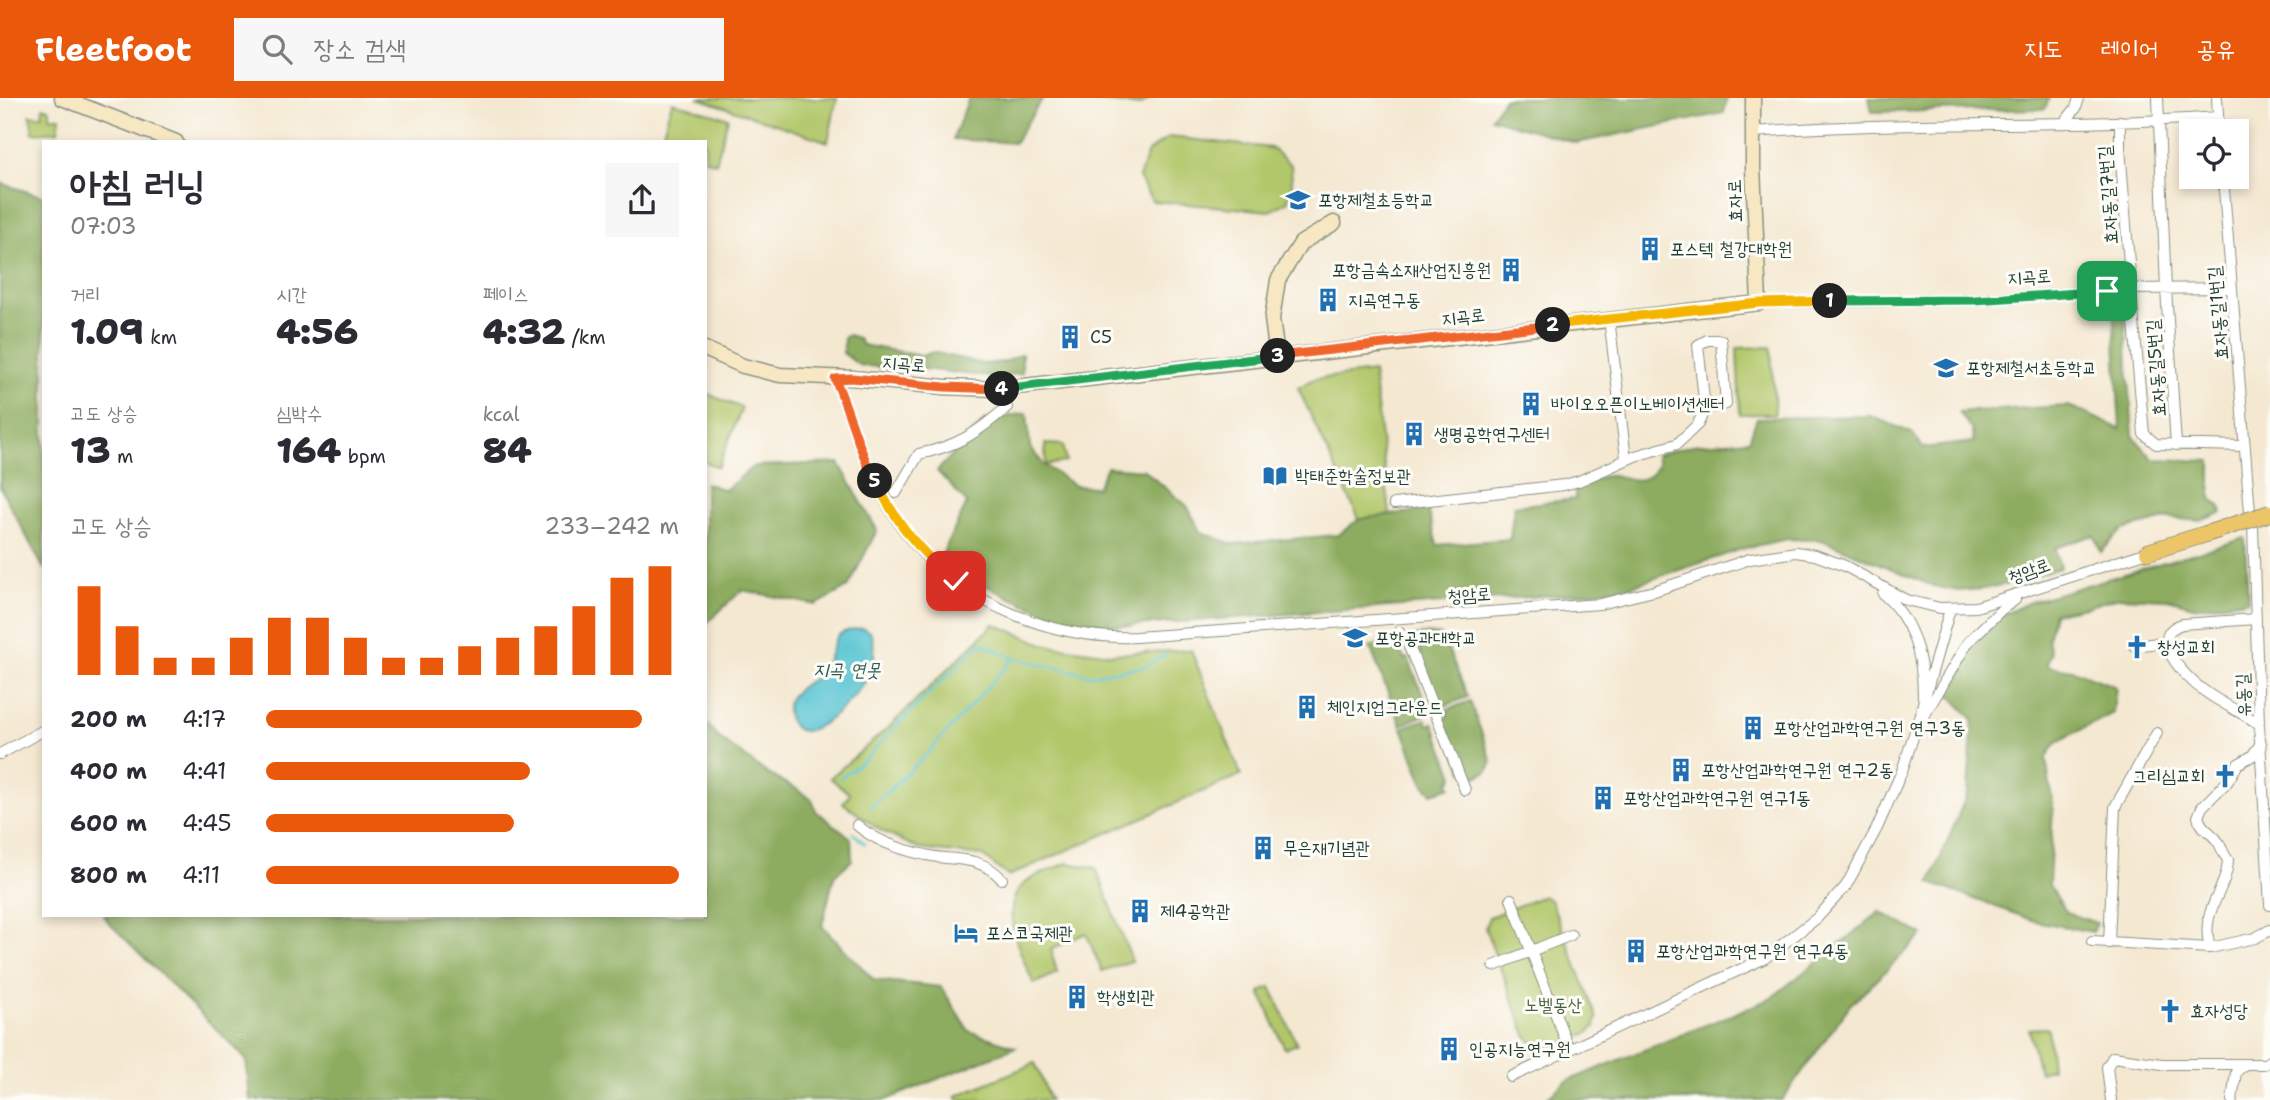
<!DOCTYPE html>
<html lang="ko">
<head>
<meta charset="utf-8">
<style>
  :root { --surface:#fff; --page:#f7f7f7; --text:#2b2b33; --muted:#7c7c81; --accent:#ea580c }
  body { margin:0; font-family:"Shantell Sans","Poor Story",sans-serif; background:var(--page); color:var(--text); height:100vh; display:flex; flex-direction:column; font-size:26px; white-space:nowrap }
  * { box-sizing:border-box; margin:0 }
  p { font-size:23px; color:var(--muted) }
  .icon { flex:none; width:38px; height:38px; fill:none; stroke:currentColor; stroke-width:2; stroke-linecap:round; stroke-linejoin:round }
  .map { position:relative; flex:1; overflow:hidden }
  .details { position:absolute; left:42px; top:42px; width:665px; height:777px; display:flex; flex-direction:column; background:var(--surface); border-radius:0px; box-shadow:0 4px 10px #0003 }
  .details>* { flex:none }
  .controls { position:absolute; left:2179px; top:21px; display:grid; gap:14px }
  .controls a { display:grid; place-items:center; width:70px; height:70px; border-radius:0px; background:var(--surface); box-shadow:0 4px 10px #0003; font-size:35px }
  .pin { position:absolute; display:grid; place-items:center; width:60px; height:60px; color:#fff; margin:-30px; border-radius:14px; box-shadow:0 4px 10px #0006 }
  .km { position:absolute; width:35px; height:35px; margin:-18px; border-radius:50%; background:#222; color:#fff; font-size:19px; line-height:35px; text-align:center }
  .round { display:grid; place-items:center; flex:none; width:74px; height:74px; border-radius:0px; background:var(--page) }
  .overview { display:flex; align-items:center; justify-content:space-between; height:119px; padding:0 28px }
  h1 { font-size:38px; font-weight:800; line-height:52px }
  .stats { display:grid; grid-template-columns:repeat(3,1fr); gap:10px; height:119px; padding:7px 28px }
  .stats div { display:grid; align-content:center }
  .stats b { font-size:35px; font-weight:800 }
  .stats small { font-size:19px; font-weight:400 }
  .stats p { font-size:19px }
  .chart { height:196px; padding:14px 28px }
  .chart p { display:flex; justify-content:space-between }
  .chart svg { width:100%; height:126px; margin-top:7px; stroke:var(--accent); stroke-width:6 }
  ul { padding:0 28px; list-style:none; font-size:23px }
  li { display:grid; grid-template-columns:112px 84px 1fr; align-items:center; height:52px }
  li i { height:18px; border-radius:9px; background:var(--accent) }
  header { display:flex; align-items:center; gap:42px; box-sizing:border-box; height:98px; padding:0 35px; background:var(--accent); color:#fff }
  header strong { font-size:33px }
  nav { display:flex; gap:38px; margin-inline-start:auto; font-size:24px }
  .search { width:490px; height:63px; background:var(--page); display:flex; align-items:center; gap:18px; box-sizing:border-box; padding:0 24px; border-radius:0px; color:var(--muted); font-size:26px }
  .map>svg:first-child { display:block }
  .green { fill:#b2c76b; stroke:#688250; stroke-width:2 }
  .forest { fill:#8dac5f; stroke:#56744a; stroke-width:2 }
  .water { fill:#59c5d3; stroke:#3c8184; stroke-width:2 }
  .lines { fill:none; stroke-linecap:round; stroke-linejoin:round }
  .stream { stroke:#59c5d3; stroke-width:2.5 }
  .street-casing { stroke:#8a9282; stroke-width:12 }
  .secondary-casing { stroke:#8a9282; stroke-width:17 }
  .primary-casing { stroke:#8a9282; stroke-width:18 }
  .street { stroke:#fff; stroke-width:10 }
  .secondary { stroke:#f7e8c3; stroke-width:14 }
  .primary { stroke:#ecc569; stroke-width:16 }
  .primary-bridge-casing { stroke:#8a9282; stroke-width:18; stroke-linecap:butt }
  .primary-bridge { stroke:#ecc569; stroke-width:16 }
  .split-1-casing { stroke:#fff; stroke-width:14 }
  .split-2-casing { stroke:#fff; stroke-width:14 }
  .split-3-casing { stroke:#fff; stroke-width:14 }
  .split-4-casing { stroke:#fff; stroke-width:14 }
  .split-5-casing { stroke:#fff; stroke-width:14 }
  .split-6-casing { stroke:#fff; stroke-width:14 }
  .split-1 { stroke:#22a559; stroke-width:9 }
  .split-2 { stroke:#f5b400; stroke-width:9 }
  .split-3 { stroke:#f0652b; stroke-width:9 }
  .split-4 { stroke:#22a559; stroke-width:9 }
  .split-5 { stroke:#f0652b; stroke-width:9 }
  .split-6 { stroke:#f5b400; stroke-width:9 }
  .labels { text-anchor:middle; stroke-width:6; stroke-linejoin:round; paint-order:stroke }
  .street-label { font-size:18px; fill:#1f3d34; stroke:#fdfcf7 }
  .poi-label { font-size:18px; fill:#1f3d34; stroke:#fdfcf7; text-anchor:start }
  .park-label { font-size:18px; fill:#446042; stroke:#fdfcf7 }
  .water-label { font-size:19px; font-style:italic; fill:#2e5f5c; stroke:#fdfcf7 }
</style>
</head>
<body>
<header>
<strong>Fleetfoot</strong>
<div class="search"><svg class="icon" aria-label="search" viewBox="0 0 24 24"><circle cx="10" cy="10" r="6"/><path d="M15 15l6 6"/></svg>장소 검색</div>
<nav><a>지도</a><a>레이어</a><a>공유</a></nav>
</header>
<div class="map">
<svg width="2270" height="1002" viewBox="0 0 2270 1002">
  <rect width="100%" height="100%" fill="#fdfcf7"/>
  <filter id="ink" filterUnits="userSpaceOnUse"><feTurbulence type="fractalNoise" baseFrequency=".0143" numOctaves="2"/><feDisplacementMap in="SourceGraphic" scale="14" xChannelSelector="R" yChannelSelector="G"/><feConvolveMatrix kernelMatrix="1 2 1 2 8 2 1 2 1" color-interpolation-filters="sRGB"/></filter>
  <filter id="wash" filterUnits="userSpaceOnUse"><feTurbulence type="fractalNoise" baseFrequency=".00686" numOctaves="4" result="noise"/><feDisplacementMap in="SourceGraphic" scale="28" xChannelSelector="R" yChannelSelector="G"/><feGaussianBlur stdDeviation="1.57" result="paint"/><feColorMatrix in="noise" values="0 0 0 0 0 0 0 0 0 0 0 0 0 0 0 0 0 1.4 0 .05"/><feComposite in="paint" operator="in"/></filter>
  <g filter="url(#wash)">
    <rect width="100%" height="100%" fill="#f4e8d1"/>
    <path class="green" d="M 698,0 L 837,0 L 828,44 Z
      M 672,4 L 728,20 L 716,65 L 705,61 L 705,44 L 660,44 Z
      M 43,9 L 50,11 L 50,19 L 60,19 L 58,33 L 33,35 L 30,17 L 42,18 Z
      M 1169,39 L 1271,50 L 1291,67 L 1292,88 L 1287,104 L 1270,113 L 1152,103 L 1139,80 L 1148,54 Z
      M 1771,249 L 1775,316 L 1740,316 L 1737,250 Z
      M 1373,274 L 1390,417 L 1359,421 L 1298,290 L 1314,281 Z
      M 705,295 L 742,310 L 718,369 L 705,364 Z
      M 1045,346 L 1063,347 L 1066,364 L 1046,367 Z
      M 994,526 L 1046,547 L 1111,556 L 1191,552 L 1241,677 L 1008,778 L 983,758 L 919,751 L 878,731 L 843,705 L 850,696 L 830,680 L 889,629 Z
      M 1067,765 L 1096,770 L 1132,863 L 1102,873 L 1086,835 L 1051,851 L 1057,875 L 1034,886 C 1022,859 995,808 1026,784 C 1037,776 1054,771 1067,765 Z
      M 1543,798 L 1551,803 L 1597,920 L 1595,929 L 1588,935 L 1548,952 L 1535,948 L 1526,937 L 1485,830 L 1489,819 Z
      M 1271,889 L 1297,946 L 1285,951 L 1260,894 Z
      M 2048,930 L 2052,970 L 2039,974 L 2029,931 Z
      M 1035,965 L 1050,1002 L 958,1002 L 956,998 Z"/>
    <path class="forest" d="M 969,0 L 1043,0 L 1014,45 L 953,41 Z
      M 1062,0 L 1150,0 L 1140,8 Z
      M 1504,0 L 1727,0 L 1724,15 L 1576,45 L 1491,20 Z
      M 1869,0 L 2049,0 L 2045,11 L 1872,14 Z
      M 0,85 L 44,99 L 44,471 L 0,389 Z
      M 2124,205 L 2133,338 L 2153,361 L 2211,363 L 2211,398 L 2212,403 L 2220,408 L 2222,415 L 2200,423 L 2170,420 L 2122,432 L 2101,454 L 2094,437 L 2055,450 L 2060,470 L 2008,486 L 1983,491 L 1958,493 L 1933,488 L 1822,442 L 1787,441 L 1745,450 L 1628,489 L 1585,495 L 1123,528 C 1076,526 1028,511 987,488 C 971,479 957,465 943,455 L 967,405 L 937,373 L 985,322 L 1027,315 L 1030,349 L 1044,367 L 1075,388 L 1097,389 L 1107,369 L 1144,372 L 1187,408 L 1201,434 L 1232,446 L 1338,437 L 1359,421 L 1428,412 L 1437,447 L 1510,441 L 1514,408 L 1576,401 L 1574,389 C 1584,386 1596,379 1607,378 C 1631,376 1638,393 1658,368 L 1656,357 L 1692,347 L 1749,342 L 1757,320 L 1871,318 L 1912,335 L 1923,350 L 1974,344 L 1971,331 L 1959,314 L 2069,308 L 2120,331 L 2113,207 Z
      M 848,237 L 858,240 L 862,247 L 922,258 L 933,254 L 983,266 L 1004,264 L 1022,256 L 1022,275 L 991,279 L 924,271 L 916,273 L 859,267 L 843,255 L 844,239 Z
      M 839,365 L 877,432 L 848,489 L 816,507 L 742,492 L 708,524 L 705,524 L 705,385 L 725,392 L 754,368 Z
      M 2245,440 L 2248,502 L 2197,509 L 2168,501 L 2119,499 L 2086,509 L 2054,515 L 2048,541 L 2051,556 L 2046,568 L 2073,572 L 2116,589 L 2113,615 L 2057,644 L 2046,660 L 2053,708 L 2049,787 L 2067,815 L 2097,825 L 2093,834 L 2035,823 L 1930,785 L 1968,694 L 1973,621 L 1949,596 L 1970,551 L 2004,516 L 2030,504 Z
      M 1431,536 L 1441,537 L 1445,544 L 1468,599 L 1444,608 L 1441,603 L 1436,605 L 1416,556 L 1421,554 L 1415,538 Z
      M 1386,544 L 1397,547 L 1404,561 L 1408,560 L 1427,608 L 1422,611 L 1424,617 L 1401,627 L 1370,549 Z
      M 1470,603 L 1492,664 L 1487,674 L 1474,680 L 1472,676 L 1463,674 L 1443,621 L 1448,618 L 1446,612 Z
      M 1426,621 L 1428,627 L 1433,625 L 1454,678 L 1449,684 L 1451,689 L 1432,695 L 1424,687 L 1402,630 Z
      M 705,624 L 718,639 L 768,676 L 797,691 L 812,702 L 816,713 L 851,740 L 852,762 L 834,778 L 822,828 L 874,882 L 941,889 L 969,933 L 1016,949 L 886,1002 L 250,1002 L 246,961 L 108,824 L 104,817 L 705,817 Z
      M 1880,814 L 1923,837 L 1850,907 L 1782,1002 L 1544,1002 L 1567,983 L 1770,901 Z"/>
    <path class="water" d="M 863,530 L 871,535 C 874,546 875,557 873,567 C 868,588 827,631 805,633 C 790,634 783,612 790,600 C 798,588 814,583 822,572 C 839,548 825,533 863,530 Z"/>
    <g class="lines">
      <path class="stream" d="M 840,680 L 867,660 L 891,633 L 981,545 L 1014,560 L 1090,577 L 1143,569 L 1166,557
        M 870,710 L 925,658 L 1013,561
        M 853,735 L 865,746"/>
    </g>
  </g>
  <g filter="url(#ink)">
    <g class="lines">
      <g class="street-casing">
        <path id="street" d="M 2158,0 L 2166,191 L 2176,347
          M 2217,0 L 2219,33
          M 2120,23 L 2120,50 L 2131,191 L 2144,336 L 2156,346 L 2245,348
          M 2064,25 L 2076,10 L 2079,0
          M 1754,34 C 1908,22 2063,30 2218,19
          M 2223,79 L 2250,414
          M 1759,205 L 1975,202 L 2131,191 L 2232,190
          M 1609,220 L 1626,361
          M 835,281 C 849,312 856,346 871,375 C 882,399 896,423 913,444 C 965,507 1055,542 1136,539 L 1600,506 L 1654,493 L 1750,461 L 1796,454 L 1815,457 L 1845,468 L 1906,502 L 1940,510 L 1976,509 L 2148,454
          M 896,395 L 919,356 C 958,348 977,335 1007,309
          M 1394,406 L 1564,387 L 1579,383 L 1635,358 L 1677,346 L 1698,326 L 1705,310 L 1726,306 L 1721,242 L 1707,242 L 1698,247 L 1705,310
          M 2253,427 L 2259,626 L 2270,807
          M 1883,496 C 1913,521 1923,560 1923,599
          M 2256,521 L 2182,526 C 2145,538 2185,579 2203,592 C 2220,605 2241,614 2259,626
          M 1399,534 L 1406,542 L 1413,558 L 1465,692
          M 2135,548 L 2166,544
          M 1924,618 L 1968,544 L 2002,511 L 2015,502
          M 0,656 L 44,632
          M 857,727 C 875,743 902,752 926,757 C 956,764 978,756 1002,781
          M 1511,801 L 1569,951
          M 2092,843 L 2210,850 L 2255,840 L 2270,832
          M 2109,845 L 2115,709 L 2157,635
          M 2210,850 C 2199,812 2227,794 2228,762 C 2222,755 2222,748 2216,741 C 2209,733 2202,731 2198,719 L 2202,709 L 2228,683 L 2238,666 L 2252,658 L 2261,645
          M 1494,868 L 1571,837
          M 1511,979 L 1765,860 L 1817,820 L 1846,788 L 1877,730 L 1902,673 L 1916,630 L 1950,511
          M 2111,1002 L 2107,969 L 2113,959 L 2162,966 L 2264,966 L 2270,963
          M 2232,1002 L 2236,974 L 2245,966"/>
      </g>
      <g class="secondary-casing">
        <path id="secondary" d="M 62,0 L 176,44
          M 705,251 L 743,268 L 780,277 L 852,280 L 944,289 L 998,291 L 1759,205 L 1753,69 L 1753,0
          M 1277,258 L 1272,221 L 1278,182 L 1301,145 L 1334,125"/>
      </g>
      <g class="primary-casing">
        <path id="primary" d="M 2148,454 L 2206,436"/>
      </g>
      <use href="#street" class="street"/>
      <use href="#secondary" class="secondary"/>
      <use href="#primary" class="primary"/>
      <g class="primary-bridge-casing">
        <path id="primary-bridge" d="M 2206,436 L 2270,415"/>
      </g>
      <use href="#primary-bridge" class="primary-bridge"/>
    </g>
  </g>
  <g class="lines" filter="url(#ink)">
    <g class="split-1-casing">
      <path id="split-1" d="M 1830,203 L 1975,202 L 2107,193"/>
    </g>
    <g class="split-2-casing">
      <path id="split-2" d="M 1553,227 L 1759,205 L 1830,203"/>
    </g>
    <g class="split-3-casing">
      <path id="split-3" d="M 1278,258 L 1553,227"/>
    </g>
    <g class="split-4-casing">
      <path id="split-4" d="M 1002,291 L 1278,258"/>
    </g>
    <g class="split-5-casing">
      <path id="split-5" d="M 875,383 C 858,351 850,314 835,281 L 852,280 L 944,289 L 1002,291"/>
    </g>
    <g class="split-6-casing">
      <path id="split-6" d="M 875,383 C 896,423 920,456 956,483"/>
    </g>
    <use href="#split-1" class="split-1"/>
    <use href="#split-2" class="split-2"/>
    <use href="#split-3" class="split-3"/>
    <use href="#split-4" class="split-4"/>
    <use href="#split-5" class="split-5"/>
    <use href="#split-6" class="split-6"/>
  </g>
  <defs>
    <g id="school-bare" transform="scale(1.89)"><path d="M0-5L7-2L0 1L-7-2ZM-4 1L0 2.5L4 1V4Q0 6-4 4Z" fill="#1f6fb2" stroke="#fdfcf7" stroke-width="2.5" paint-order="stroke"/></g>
    <g id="building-bare" transform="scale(1.89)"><path d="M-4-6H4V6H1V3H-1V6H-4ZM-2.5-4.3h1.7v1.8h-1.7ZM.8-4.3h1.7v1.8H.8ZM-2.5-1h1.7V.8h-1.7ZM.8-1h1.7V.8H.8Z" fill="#1f6fb2" stroke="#fdfcf7" stroke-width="2.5" paint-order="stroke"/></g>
    <g id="library-bare" transform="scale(1.89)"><path d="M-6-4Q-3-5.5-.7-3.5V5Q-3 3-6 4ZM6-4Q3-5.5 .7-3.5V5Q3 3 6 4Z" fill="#1f6fb2" stroke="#fdfcf7" stroke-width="2.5" paint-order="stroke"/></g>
    <g id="university-bare" transform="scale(1.89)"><path d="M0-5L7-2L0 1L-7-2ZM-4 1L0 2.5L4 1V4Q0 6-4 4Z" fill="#1f6fb2" stroke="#fdfcf7" stroke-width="2.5" paint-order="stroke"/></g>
    <g id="church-bare" transform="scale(1.89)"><path d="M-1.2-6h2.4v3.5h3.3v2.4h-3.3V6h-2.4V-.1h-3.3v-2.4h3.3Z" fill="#1f6fb2" stroke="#fdfcf7" stroke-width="2.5" paint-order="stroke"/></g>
    <g id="hotel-bare" transform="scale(1.89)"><path d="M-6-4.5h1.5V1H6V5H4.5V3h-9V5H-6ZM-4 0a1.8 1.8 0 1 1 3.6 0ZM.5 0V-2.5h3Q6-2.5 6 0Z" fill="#1f6fb2" stroke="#fdfcf7" stroke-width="2.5" paint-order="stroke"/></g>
  </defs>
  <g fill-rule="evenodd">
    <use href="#school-bare" x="1298" y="102"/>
    <use href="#building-bare" x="1650" y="151"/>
    <use href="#building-bare" x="1511" y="172"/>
    <use href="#building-bare" x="1328" y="202"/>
    <use href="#building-bare" x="1070" y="239"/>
    <use href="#school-bare" x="1946" y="270"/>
    <use href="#building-bare" x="1531" y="306"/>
    <use href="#building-bare" x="1414" y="336"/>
    <use href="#library-bare" x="1275" y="378"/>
    <use href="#university-bare" x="1355" y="540"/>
    <use href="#church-bare" x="2137" y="549"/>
    <use href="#building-bare" x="1307" y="609"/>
    <use href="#building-bare" x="1753" y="630"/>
    <use href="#building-bare" x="1681" y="672"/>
    <use href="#church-bare" x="2225" y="678"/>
    <use href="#building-bare" x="1603" y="700"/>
    <use href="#building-bare" x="1263" y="750"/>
    <use href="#building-bare" x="1140" y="813"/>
    <use href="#hotel-bare" x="966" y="835"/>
    <use href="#building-bare" x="1636" y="853"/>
    <use href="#building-bare" x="1077" y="899"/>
    <use href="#church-bare" x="2170" y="913"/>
    <use href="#building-bare" x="1449" y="951"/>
  </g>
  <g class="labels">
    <g class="street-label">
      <text transform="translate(2108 97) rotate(-94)" y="6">효자동길7번길</text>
      <text transform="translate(1735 103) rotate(-92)" y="6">효자로</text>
      <text transform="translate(2029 179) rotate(-4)" y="6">지곡로</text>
      <text transform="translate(2218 215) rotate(-95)" y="6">효자동길1번길</text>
      <text transform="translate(1463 219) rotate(-7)" y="6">지곡로</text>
      <text transform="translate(904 266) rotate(5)" y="6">지곡로</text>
      <text transform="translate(2156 270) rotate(-94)" y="6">효자동길5번길</text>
      <text transform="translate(2029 473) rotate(-20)" y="6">청암로</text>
      <text transform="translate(1469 497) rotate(-4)" y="6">청암로</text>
      <text transform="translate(2243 597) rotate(-92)" y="6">유동길</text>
    </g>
    <g class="poi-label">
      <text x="1318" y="108">포항제철초등학교</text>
      <text x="1670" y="157">포스텍 철강대학원</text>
      <text x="1491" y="178" text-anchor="end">포항금속소재산업진흥원</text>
      <text x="1348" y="208">지곡연구동</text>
      <text x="1090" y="245">C5</text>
      <text x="1966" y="276">포항제철서초등학교</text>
      <text x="1551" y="312">바이오오픈이노베이션센터</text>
      <text x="1434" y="342">생명공학연구센터</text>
      <text x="1295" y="384">박태준학술정보관</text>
      <text x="1375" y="546">포항공과대학교</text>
      <text x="2157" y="555">창성교회</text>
      <text x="1327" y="615">체인지업그라운드</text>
      <text x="1773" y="636">포항산업과학연구원 연구3동</text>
      <text x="1701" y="678">포항산업과학연구원 연구2동</text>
      <text x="2205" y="684" text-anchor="end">그리심교회</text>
      <text x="1623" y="706">포항산업과학연구원 연구1동</text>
      <text x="1283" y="756">무은재기념관</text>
      <text x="1160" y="819">제4공학관</text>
      <text x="986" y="841">포스코국제관</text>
      <text x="1656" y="859">포항산업과학연구원 연구4동</text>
      <text x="1097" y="905">학생회관</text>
      <text x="2190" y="919">효자성당</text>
      <text x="1469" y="957">인공지능연구원</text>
    </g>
    <g class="park-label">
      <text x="1553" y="913">노벨동산</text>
    </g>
    <g class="water-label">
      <text x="847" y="578">지곡 연못</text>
    </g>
  </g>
</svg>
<div class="controls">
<a><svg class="icon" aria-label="locate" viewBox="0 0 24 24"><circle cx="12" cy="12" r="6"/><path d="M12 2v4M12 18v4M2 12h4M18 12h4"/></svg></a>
</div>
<div class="pin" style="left:2107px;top:193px;background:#1e9e55"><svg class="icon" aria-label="arrive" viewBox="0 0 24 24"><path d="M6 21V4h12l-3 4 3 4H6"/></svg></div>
<div class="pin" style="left:956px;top:483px;background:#d93025"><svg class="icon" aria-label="check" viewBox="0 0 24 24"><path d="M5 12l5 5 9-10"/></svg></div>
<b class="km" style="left:1830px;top:203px">1</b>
<b class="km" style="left:1553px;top:227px">2</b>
<b class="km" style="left:1278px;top:258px">3</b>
<b class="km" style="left:1002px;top:291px">4</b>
<b class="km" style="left:875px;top:383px">5</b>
<section class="details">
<div class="overview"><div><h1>아침 러닝</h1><p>07:03</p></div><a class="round"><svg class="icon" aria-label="share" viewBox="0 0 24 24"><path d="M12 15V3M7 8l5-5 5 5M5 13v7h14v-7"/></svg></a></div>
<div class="stats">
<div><p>거리</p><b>1.09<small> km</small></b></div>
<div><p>시간</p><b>4:56</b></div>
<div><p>페이스</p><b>4:32<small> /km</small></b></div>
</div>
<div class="stats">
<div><p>고도 상승</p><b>13<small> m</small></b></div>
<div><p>심박수</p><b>164<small> bpm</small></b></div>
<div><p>kcal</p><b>84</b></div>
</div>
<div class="chart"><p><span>고도 상승</span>233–242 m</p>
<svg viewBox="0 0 160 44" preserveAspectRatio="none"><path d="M5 44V13M15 44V27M25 44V38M35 44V38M45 44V31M55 44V24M65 44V24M75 44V31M85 44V38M95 44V38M105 44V34M115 44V31M125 44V27M135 44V20M145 44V10M155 44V6"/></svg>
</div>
<ul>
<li><b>200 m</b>4:17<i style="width:91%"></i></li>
<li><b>400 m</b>4:41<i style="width:64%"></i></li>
<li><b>600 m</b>4:45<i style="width:60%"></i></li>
<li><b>800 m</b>4:11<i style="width:100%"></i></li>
</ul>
</section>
</div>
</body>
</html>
